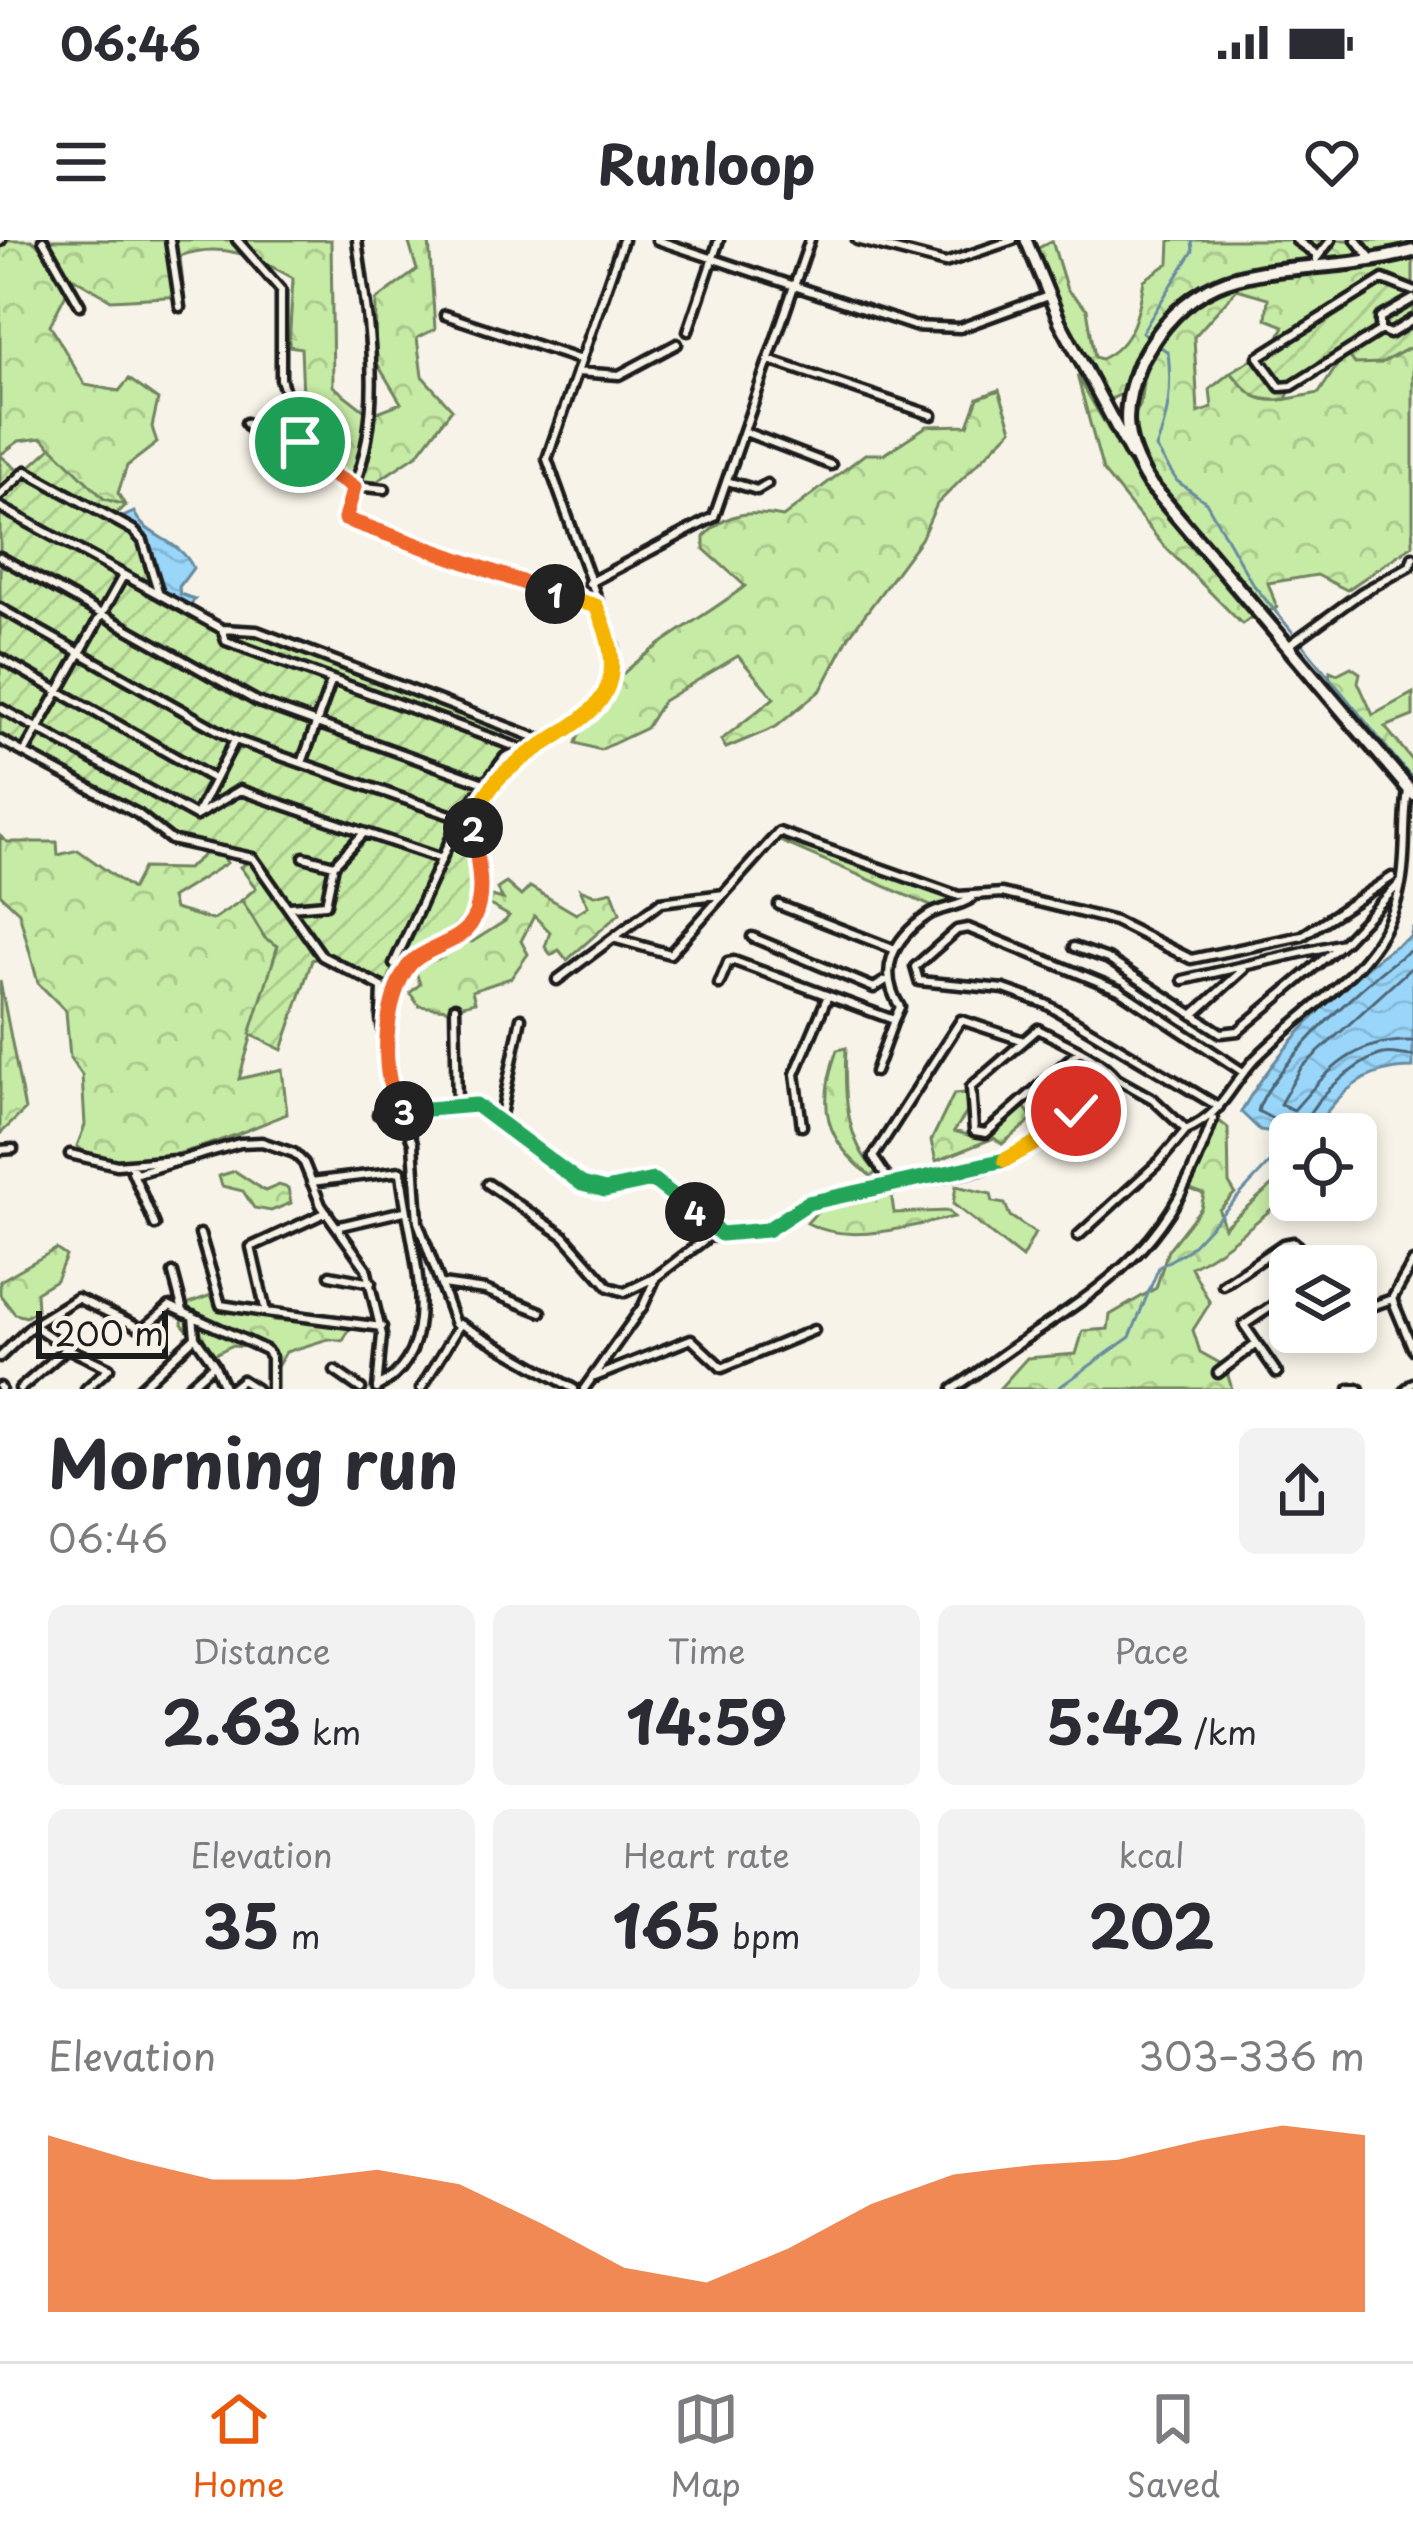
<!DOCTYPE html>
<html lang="en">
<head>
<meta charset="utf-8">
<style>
  :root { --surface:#fff; --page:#f2f2f3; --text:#2b2b33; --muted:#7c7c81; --line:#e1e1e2; --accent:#ea580c }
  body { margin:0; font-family:"Playpen Sans",sans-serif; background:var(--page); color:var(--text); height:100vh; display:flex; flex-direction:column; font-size:45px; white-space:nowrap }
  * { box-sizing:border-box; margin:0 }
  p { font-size:39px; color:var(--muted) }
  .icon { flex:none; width:66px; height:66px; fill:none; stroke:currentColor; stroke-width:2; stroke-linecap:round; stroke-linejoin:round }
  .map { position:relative; height:1149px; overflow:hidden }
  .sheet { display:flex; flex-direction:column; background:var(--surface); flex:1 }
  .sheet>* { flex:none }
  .controls { position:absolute; left:1269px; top:873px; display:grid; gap:24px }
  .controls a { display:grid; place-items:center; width:108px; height:108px; border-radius:18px; background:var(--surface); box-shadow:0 6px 18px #0003; font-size:60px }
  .scale { position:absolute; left:36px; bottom:30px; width:132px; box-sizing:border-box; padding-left:12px; border:6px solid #1c1c1c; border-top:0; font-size:33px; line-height:42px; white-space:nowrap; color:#1c1c1c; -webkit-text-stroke:9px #f7f3e8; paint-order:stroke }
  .pin { position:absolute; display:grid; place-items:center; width:102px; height:102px; color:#fff; margin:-51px; border:6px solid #fff; border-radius:50%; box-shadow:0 3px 12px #0007 }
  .km { position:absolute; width:60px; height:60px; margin:-30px; border-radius:50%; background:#222; color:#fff; font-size:33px; line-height:60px; text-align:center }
  .round { display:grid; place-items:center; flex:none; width:126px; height:126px; border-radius:18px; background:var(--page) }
  .summary { display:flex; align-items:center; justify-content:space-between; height:204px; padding:0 48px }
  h1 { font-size:66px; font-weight:700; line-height:90px }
  .stats { display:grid; grid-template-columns:repeat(3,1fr); gap:18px; height:204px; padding:12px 48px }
  .stats div { display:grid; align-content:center; border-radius:18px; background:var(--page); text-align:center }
  .stats b { font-size:60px; font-weight:700 }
  .stats small { font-size:33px; font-weight:400 }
  .stats p { font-size:33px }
  .chart { height:336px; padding:24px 48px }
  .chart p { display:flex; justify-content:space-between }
  .chart svg { width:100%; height:216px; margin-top:12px; fill:var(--accent); opacity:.7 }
  .status { display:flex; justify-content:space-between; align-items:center; height:84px; padding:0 60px; background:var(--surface); direction:ltr }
  .status svg { height:33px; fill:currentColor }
  header { display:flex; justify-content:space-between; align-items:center; height:156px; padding:0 48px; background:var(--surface); font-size:54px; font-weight:700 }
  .tabs { display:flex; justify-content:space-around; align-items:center; height:168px; border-top:3px solid var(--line); background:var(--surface); font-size:33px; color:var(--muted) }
  .tabs a { display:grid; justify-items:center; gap:6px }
  .tabs .selected { color:var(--accent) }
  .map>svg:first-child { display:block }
  .forest { fill:url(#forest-crowns); stroke:#718460; stroke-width:3 }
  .garden { fill:url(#garden-furrows); stroke:#718460; stroke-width:3 }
  .water { fill:url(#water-waves); stroke:#678ca1; stroke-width:3 }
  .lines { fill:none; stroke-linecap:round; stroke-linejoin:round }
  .shore { stroke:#4e6675; stroke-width:3 }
  .stream { stroke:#678ca1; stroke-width:3 }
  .minor-casing { stroke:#1c1c1c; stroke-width:15 }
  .tertiary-casing { stroke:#1c1c1c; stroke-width:18 }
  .secondary-casing { stroke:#1c1c1c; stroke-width:20 }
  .minor { stroke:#f7f3e8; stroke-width:6 }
  .tertiary { stroke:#f7f3e8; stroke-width:9 }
  .secondary { stroke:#f7f3e8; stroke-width:10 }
  .split-1-casing { stroke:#fff; stroke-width:24 }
  .split-2-casing { stroke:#fff; stroke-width:24 }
  .split-3-casing { stroke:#fff; stroke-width:24 }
  .split-4-casing { stroke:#fff; stroke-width:24 }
  .split-5-casing { stroke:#fff; stroke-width:24 }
  .split-6-casing { stroke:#fff; stroke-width:24 }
  .split-1 { stroke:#f0652b; stroke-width:15 }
  .split-2 { stroke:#f5b400; stroke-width:15 }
  .split-3 { stroke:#f0652b; stroke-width:15 }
  .split-4 { stroke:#22a559; stroke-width:15 }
  .split-5 { stroke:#22a559; stroke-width:15 }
  .split-6 { stroke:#f5b400; stroke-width:15 }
</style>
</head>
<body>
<div class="status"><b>06:46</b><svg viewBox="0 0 49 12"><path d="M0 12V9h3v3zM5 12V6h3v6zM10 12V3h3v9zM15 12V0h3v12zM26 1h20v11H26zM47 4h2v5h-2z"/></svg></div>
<header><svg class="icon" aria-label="menu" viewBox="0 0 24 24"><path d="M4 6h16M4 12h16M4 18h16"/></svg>Runloop<svg class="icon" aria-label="heart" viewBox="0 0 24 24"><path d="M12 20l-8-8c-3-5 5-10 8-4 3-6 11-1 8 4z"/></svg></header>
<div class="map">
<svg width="1413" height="1149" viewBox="0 0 1413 1149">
  <defs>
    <pattern id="forest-crowns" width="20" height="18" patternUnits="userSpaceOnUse" patternTransform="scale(3)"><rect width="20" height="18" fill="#c6eba5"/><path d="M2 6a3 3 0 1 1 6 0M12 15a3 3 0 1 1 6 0" fill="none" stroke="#aac98d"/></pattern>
    <pattern id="garden-furrows" width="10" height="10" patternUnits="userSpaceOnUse" patternTransform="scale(3)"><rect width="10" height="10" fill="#c6eba5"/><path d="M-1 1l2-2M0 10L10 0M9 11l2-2" fill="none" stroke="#aac98d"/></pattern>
    <pattern id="water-waves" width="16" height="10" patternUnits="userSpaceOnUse" patternTransform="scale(3)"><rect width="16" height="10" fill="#99d6fa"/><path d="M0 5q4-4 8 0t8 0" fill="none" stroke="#83b7d6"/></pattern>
  </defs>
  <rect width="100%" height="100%" fill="#f7f3e8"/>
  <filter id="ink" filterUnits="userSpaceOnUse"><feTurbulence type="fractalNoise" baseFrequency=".00833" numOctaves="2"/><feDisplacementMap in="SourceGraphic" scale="24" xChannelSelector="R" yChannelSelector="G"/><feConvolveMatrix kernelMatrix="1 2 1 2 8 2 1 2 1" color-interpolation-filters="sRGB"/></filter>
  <g filter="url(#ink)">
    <path class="forest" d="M 0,0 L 31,0 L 51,15 L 55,10 L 49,0 L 331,0 L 333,146 L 370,175 L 401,163 L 375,120 L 376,60 L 417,30 L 408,0 L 429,0 L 435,89 L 417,98 L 422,136 L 452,169 L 418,214 L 370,246 C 310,228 309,217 288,158 L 303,157 L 301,108 L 289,106 L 293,38 C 256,18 224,0 180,16 L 184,56 L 111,60 L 74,38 L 50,85 L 85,145 L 119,151 L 129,139 L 158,160 L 152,187 L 157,203 L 127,226 L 118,253 L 125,265 L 104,259 L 42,198 L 19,201 L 0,215 Z
      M 1170,0 L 1413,0 L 1413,51 L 1273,109 L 1284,86 L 1266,79 L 1268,58 L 1237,49 L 1194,97 L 1198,173 L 1212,168 L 1210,149 L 1231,132 C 1263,171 1273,161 1319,153 L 1346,112 L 1381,123 L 1413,106 L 1413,305 L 1347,350 L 1317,335 L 1268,343 L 1277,368 L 1264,373 C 1218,319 1148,259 1126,191 L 1140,165 L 1147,112 L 1121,154 L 1109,160 L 1060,82 L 1031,12 L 1052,1 L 1067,50 L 1087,69 L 1095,117 L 1101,119 C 1133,105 1139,72 1144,40 L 1169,23 Z
      M 1077,135 L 1134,234 L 1253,376 L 1242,384 L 1163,305 L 1103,231 Z
      M 999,150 L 1012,189 L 937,264 L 921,299 L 849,396 L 821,450 L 776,487 L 726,508 L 721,500 L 774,458 L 738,416 L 663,461 L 646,488 L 600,510 L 576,503 C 599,428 692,388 745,346 L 704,309 L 704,297 C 727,271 750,271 783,277 L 865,214 L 884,214 L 927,186 L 968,185 L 978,158 Z
      M 222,389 L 258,394 L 350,425 L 537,495 L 504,492 L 496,500 L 226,401 Z
      M 1351,427 L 1360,433 L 1358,442 L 1373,475 L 1413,453 L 1413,476 L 1385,487 L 1413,521 L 1413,546 L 1318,434 L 1329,442 L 1330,431 L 1337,434 Z
      M 782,590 L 956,658 L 958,664 L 935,668 L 775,599 Z
      M 0,596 L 7,602 L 57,602 L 58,615 L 78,610 L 132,649 L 143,628 L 187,629 L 213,607 L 221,610 L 227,623 L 171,658 L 174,669 L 212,680 L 242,660 L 265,698 L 278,705 L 239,839 L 282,829 L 287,874 C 238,893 124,948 77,906 L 85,885 L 82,835 L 70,818 L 66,771 L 38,743 L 19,672 L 0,654 Z
      M 506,643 L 521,656 L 530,647 L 576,674 L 588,666 L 580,649 L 595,655 L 612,651 L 620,673 L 567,720 L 559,710 L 551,715 L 545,707 L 550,692 L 534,676 L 521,701 L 528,714 L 511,738 L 472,751 L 475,762 L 447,769 L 419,766 L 410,753 L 420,744 L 414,726 L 439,719 L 432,713 L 459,700 L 472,702 L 505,681 L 509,676 L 488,664 L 492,656 L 503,659 L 497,649 Z
      M 0,741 L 25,870 L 0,894 Z
      M 846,808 C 844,851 845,901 876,931 L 872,937 C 824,901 817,865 837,810 Z
      M 964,853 L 970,868 L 954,891 L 979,898 L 1023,865 L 1033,879 L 1002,904 L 994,898 L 936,921 L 931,901 L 954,854 Z
      M 1214,877 L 1228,888 L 1229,943 L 1235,953 L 1219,970 L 1224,987 L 1278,940 L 1290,947 L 1290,954 C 1257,980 1228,1009 1191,1027 L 1210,1063 L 1193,1090 L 1200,1112 L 1225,1126 L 1232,1149 L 999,1149 L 1027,1118 L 1076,1114 L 1083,1091 L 1108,1089 L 1110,1075 L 1156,1048 L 1168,1010 L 1201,968 L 1204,954 L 1187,948 Z
      M 235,931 L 265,951 L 279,945 L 288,948 L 291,963 L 271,971 L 254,968 L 243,951 L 222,946 L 219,936 Z
      M 956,946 L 991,954 L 993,962 L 1005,964 L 1010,976 L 1035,993 L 1022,1018 L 953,964 Z
      M 891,952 L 894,973 L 948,971 L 954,977 C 910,986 849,1006 807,983 L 822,966 Z
      M 56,1009 L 66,1016 L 56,1040 L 36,1052 L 37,1070 L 26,1077 L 15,1074 L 0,1055 L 0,1041 Z
      M 214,1054 L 219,1067 L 256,1069 L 271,1080 L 351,1086 L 343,1101 L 328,1099 L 286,1112 L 275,1130 L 267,1108 L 231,1106 L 211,1116 L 182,1084 L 184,1065 Z"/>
    <path class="garden" d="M 1383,39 L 1413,51 L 1413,106 L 1381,123 L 1355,124 L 1347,113 L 1292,146 L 1286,159 C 1256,163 1250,155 1231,132 Z
      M 52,207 L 104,259 L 125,265 L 112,278 L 143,301 L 159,355 L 222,389 L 227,401 L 511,505 L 513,512 L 460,578 L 458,590 L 474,595 C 483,677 483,701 394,724 L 384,751 L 322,716 L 312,720 L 282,810 L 250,794 L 278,706 L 265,698 L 242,660 L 256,648 L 240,627 L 251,620 L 171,600 L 138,574 L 0,500 L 0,215 L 22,234 Z"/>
    <path class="water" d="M 134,272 C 145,298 181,299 193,328 L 179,347 L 180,354 L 195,359 L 189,367 L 166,355 L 146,294 L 123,277 Z
      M 1413,687 L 1413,828 C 1361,828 1340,853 1310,894 L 1290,894 L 1290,918 L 1283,920 L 1274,892 L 1260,890 L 1241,872 C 1273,814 1351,730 1410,697 Z"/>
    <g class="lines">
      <path class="shore" d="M 1413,726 L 1301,828 L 1280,864 L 1294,870 C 1330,828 1355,799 1413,801
        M 1301,894 C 1305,865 1355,821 1383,814 C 1392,812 1404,816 1413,816
        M 1290,903 L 1282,884 L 1258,871 C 1268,831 1375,730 1413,709"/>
      <path class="stream" d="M 1146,95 L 1142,92 L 1193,11 L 1192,0
        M 1158,105 L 1168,112 C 1172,147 1169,175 1156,208 L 1177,241 L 1206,262 L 1252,343 L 1295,395
        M 1300,401 L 1413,540
        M 1057,1149 L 1130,1097 L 1159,1027 L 1188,1010 L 1280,912"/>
      <g class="minor-casing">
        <path id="minor" d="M 43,0 L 80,65
          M 170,0 L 180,67
          M 237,0 L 281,50 L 281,139 L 303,209 L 316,226 L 354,246 L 345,279 L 596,366
          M 357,0 C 368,83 385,167 354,246 L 385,249
          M 657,0 L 914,86 L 960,88 L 1048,56
          M 857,0 L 945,23 L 1013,0
          M 1296,0 L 1316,14
          M 1356,0 L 1371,18
          M 0,1 L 1,0
          M 1316,19 L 1331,0
          M 1413,59 L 1380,78 L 1380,90 L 1390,94 L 1413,80
          M 445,75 L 581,120
          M 1381,90 L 1292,146 L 1280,147 L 1258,117 L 1383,39 L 1413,51
          M 688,91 L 719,0
          M 769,120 L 932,175
          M 577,132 L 619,135 L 677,104
          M 246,183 L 257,198 L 295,182
          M 745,192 L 831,225
          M 727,241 L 757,250 L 767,244
          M 0,255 L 26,231 L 133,290 L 143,301 L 158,351
          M 0,267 L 222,389 L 226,401 L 519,508
          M 0,317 L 258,462 L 484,543
          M 589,343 L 714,277 L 810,0
          M 0,368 L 235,500 L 459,578
          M 222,389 L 257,391 L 542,500
          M 1288,406 L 1361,353 L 1410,326 L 1413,317
          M 0,418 L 212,538
          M 0,468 L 196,576 L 240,550 L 442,619
          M 0,500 L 138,574 L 171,600 L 253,618 L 322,716 L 382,747 L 381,779 L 394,855 L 413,903 L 418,982 L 455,1084
          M 24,513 L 123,336
          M 302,523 L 331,442
          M 196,576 L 235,500
          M 304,617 L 334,625
          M 779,665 L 893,709
          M 290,667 L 326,664 L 334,625 L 363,594
          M 752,697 L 874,748 L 885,741
          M 613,698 L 670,714 L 779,592 L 959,656 L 1002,653 L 1115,681 L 1191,719 L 1302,696 L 1392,637
          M 1085,711 L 1074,707 L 1108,719 L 1221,793 L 1238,791 L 1344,702 L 1399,644
          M 394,724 L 460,578 L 505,517 L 583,482 L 611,438 L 614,406 L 547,219 L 623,0
          M 557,740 L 661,662 L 724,654
          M 1183,740 L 1343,703
          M 719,744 L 728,722 L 734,721 L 894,780 L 900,767 C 877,731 893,699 927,676 C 940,667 957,668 972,658
          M 455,767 L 457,866
          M 1193,775 L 1244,729
          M 387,796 C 391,692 474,719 481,659 C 484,634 475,602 472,576 L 499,538 L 555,498
          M 1079,811 L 986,893 L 974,891 L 971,847 L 1038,789 C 1063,803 1098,816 1116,838
          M 875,832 L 894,780
          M 1219,867 L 1046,764 L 1004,749 L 919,741 L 915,727 L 957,690 L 968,688 L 1119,750 L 1243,832
          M 378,874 L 476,864 L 582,944 L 605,950 L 653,940 L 721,994
          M 500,880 L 521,778
          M 802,886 L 795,834 L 827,758
          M 0,910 L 13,909
          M 70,914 L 117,925 L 175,920
          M 129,925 L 137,933 L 240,903 L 262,902 L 294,913 L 304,923 L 321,965 L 366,1028 L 382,1095 L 377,1149
          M 132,931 L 155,985
          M 311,942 L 401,931 C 405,994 453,1110 377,1147
          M 488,944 L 564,996 L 609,1047 L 625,1052 L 656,1037
          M 894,948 L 873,917 L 961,780 L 1024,801
          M 327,972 L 251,1007 L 266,1072 L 382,1087
          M 340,986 L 404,971
          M 200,994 L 221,1065 L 266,1072
          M 1078,996 L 1160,921 L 1186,890
          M 1413,1022 L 1392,1059 L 1413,1109
          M 173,1033 L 183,1071
          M 330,1035 L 371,1043
          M 442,1044 L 485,1050 L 541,1072
          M 1223,1045 L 1283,1004 L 1294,1002 L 1314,1026
          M 1356,1067 L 1361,1070 L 1392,1059
          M 193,1076 L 195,1097 L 214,1124
          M 67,1108 L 109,1128 L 86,1149
          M 0,1117 L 33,1085 L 77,1058 L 143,1089 L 170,1066 L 266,1110 L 271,1117 L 271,1149
          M 335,1131 L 361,1149
          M 1218,1133 L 1255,1105
          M 1277,1133 L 1244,1085 L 1290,1054
          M 595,1137 L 691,1099 L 722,1128 L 814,1090
          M 0,1147 L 1,1149
          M 20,1149 L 67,1108 L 33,1085
          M 139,1149 L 195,1097
          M 186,1149 L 214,1124 L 225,1149
          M 231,1149 L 242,1140 L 256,1149
          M 421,1149 L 460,1084 L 574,1149
          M 584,1149 L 643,1066 L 656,1037 L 708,997 L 768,990 L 808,963 L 980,930 L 1023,913 L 1054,893 L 1103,845 L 1117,839 L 1153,859 L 1186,890 C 1224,873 1228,848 1255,819 C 1310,763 1385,727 1401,644 C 1407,613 1403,581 1408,551
          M 953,1149 C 977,1134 999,1116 1022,1101 C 1125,1033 1171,1000 1213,879
          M 1350,1149 L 1359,1149
          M 1406,1149 L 1413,1143"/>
      </g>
      <g class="tertiary-casing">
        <path id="tertiary" d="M 1026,0 L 1060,82 L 1132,216"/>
      </g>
      <g class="secondary-casing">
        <path id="secondary" d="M 1413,11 C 1293,44 1205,0 1140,123 C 1121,168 1122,201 1149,243 L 1413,554"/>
      </g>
      <use href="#minor" class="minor"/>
      <use href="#tertiary" class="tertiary"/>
      <use href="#secondary" class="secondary"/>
    </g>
  </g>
  <g class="lines" filter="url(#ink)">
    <g class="split-1-casing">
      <path id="split-1" d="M 300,202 L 316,226 L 354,247 L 345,279 L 555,354"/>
    </g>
    <g class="split-2-casing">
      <path id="split-2" d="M 473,588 L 472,576 C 481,564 489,548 500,537 C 563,478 647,477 596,366 L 555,354"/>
    </g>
    <g class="split-3-casing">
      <path id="split-3" d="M 404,871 C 376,846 384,750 412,722 C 430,705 461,704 473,680 C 487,653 476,617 473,588"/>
    </g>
    <g class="split-4-casing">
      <path id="split-4" d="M 404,871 L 476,865 L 582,944 L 605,950 L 653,940 L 695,972"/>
    </g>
    <g class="split-5-casing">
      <path id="split-5" d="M 695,972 L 721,994 L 767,990 L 808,963 L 1005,920"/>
    </g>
    <g class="split-6-casing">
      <path id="split-6" d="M 1005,920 L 1054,893 L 1076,871"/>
    </g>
    <use href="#split-1" class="split-1"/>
    <use href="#split-2" class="split-2"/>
    <use href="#split-3" class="split-3"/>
    <use href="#split-4" class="split-4"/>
    <use href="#split-5" class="split-5"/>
    <use href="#split-6" class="split-6"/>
  </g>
</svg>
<div class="controls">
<a><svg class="icon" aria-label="locate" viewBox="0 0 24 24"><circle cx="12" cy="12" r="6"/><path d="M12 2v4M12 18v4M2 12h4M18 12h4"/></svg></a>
<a><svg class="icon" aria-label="layers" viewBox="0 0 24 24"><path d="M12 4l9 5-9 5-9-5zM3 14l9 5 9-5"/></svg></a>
</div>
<div class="scale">200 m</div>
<div class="pin" style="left:300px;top:202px;background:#1e9e55"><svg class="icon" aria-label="arrive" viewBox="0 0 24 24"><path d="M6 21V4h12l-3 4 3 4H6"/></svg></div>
<div class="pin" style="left:1076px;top:871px;background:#d93025"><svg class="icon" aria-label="check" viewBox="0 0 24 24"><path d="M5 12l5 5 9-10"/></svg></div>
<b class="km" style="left:555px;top:354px">1</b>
<b class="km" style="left:473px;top:588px">2</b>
<b class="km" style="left:404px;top:871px">3</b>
<b class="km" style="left:695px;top:972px">4</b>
</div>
<section class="sheet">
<div class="summary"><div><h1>Morning run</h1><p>06:46</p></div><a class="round"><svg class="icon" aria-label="share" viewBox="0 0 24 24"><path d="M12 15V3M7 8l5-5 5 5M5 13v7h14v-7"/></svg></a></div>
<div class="stats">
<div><p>Distance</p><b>2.63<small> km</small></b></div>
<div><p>Time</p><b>14:59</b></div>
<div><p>Pace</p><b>5:42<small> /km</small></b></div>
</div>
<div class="stats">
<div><p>Elevation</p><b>35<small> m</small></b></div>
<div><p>Heart rate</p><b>165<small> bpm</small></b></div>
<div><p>kcal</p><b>202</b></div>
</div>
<div class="chart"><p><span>Elevation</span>303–336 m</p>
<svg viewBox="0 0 160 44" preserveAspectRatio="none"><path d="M0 44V8L10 13L20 17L30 17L40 15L50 18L60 26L70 35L80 38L90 31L100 22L110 16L120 14L130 13L140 9L150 6L160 8V44z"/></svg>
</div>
</section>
<nav class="tabs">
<a class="selected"><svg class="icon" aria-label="home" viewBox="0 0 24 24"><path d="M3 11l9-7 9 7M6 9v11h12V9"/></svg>Home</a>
<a><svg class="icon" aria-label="map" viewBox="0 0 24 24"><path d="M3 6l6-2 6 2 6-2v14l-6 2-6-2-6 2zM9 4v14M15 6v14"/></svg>Map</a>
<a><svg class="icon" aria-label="saved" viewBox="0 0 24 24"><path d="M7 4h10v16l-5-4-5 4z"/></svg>Saved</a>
</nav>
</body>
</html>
